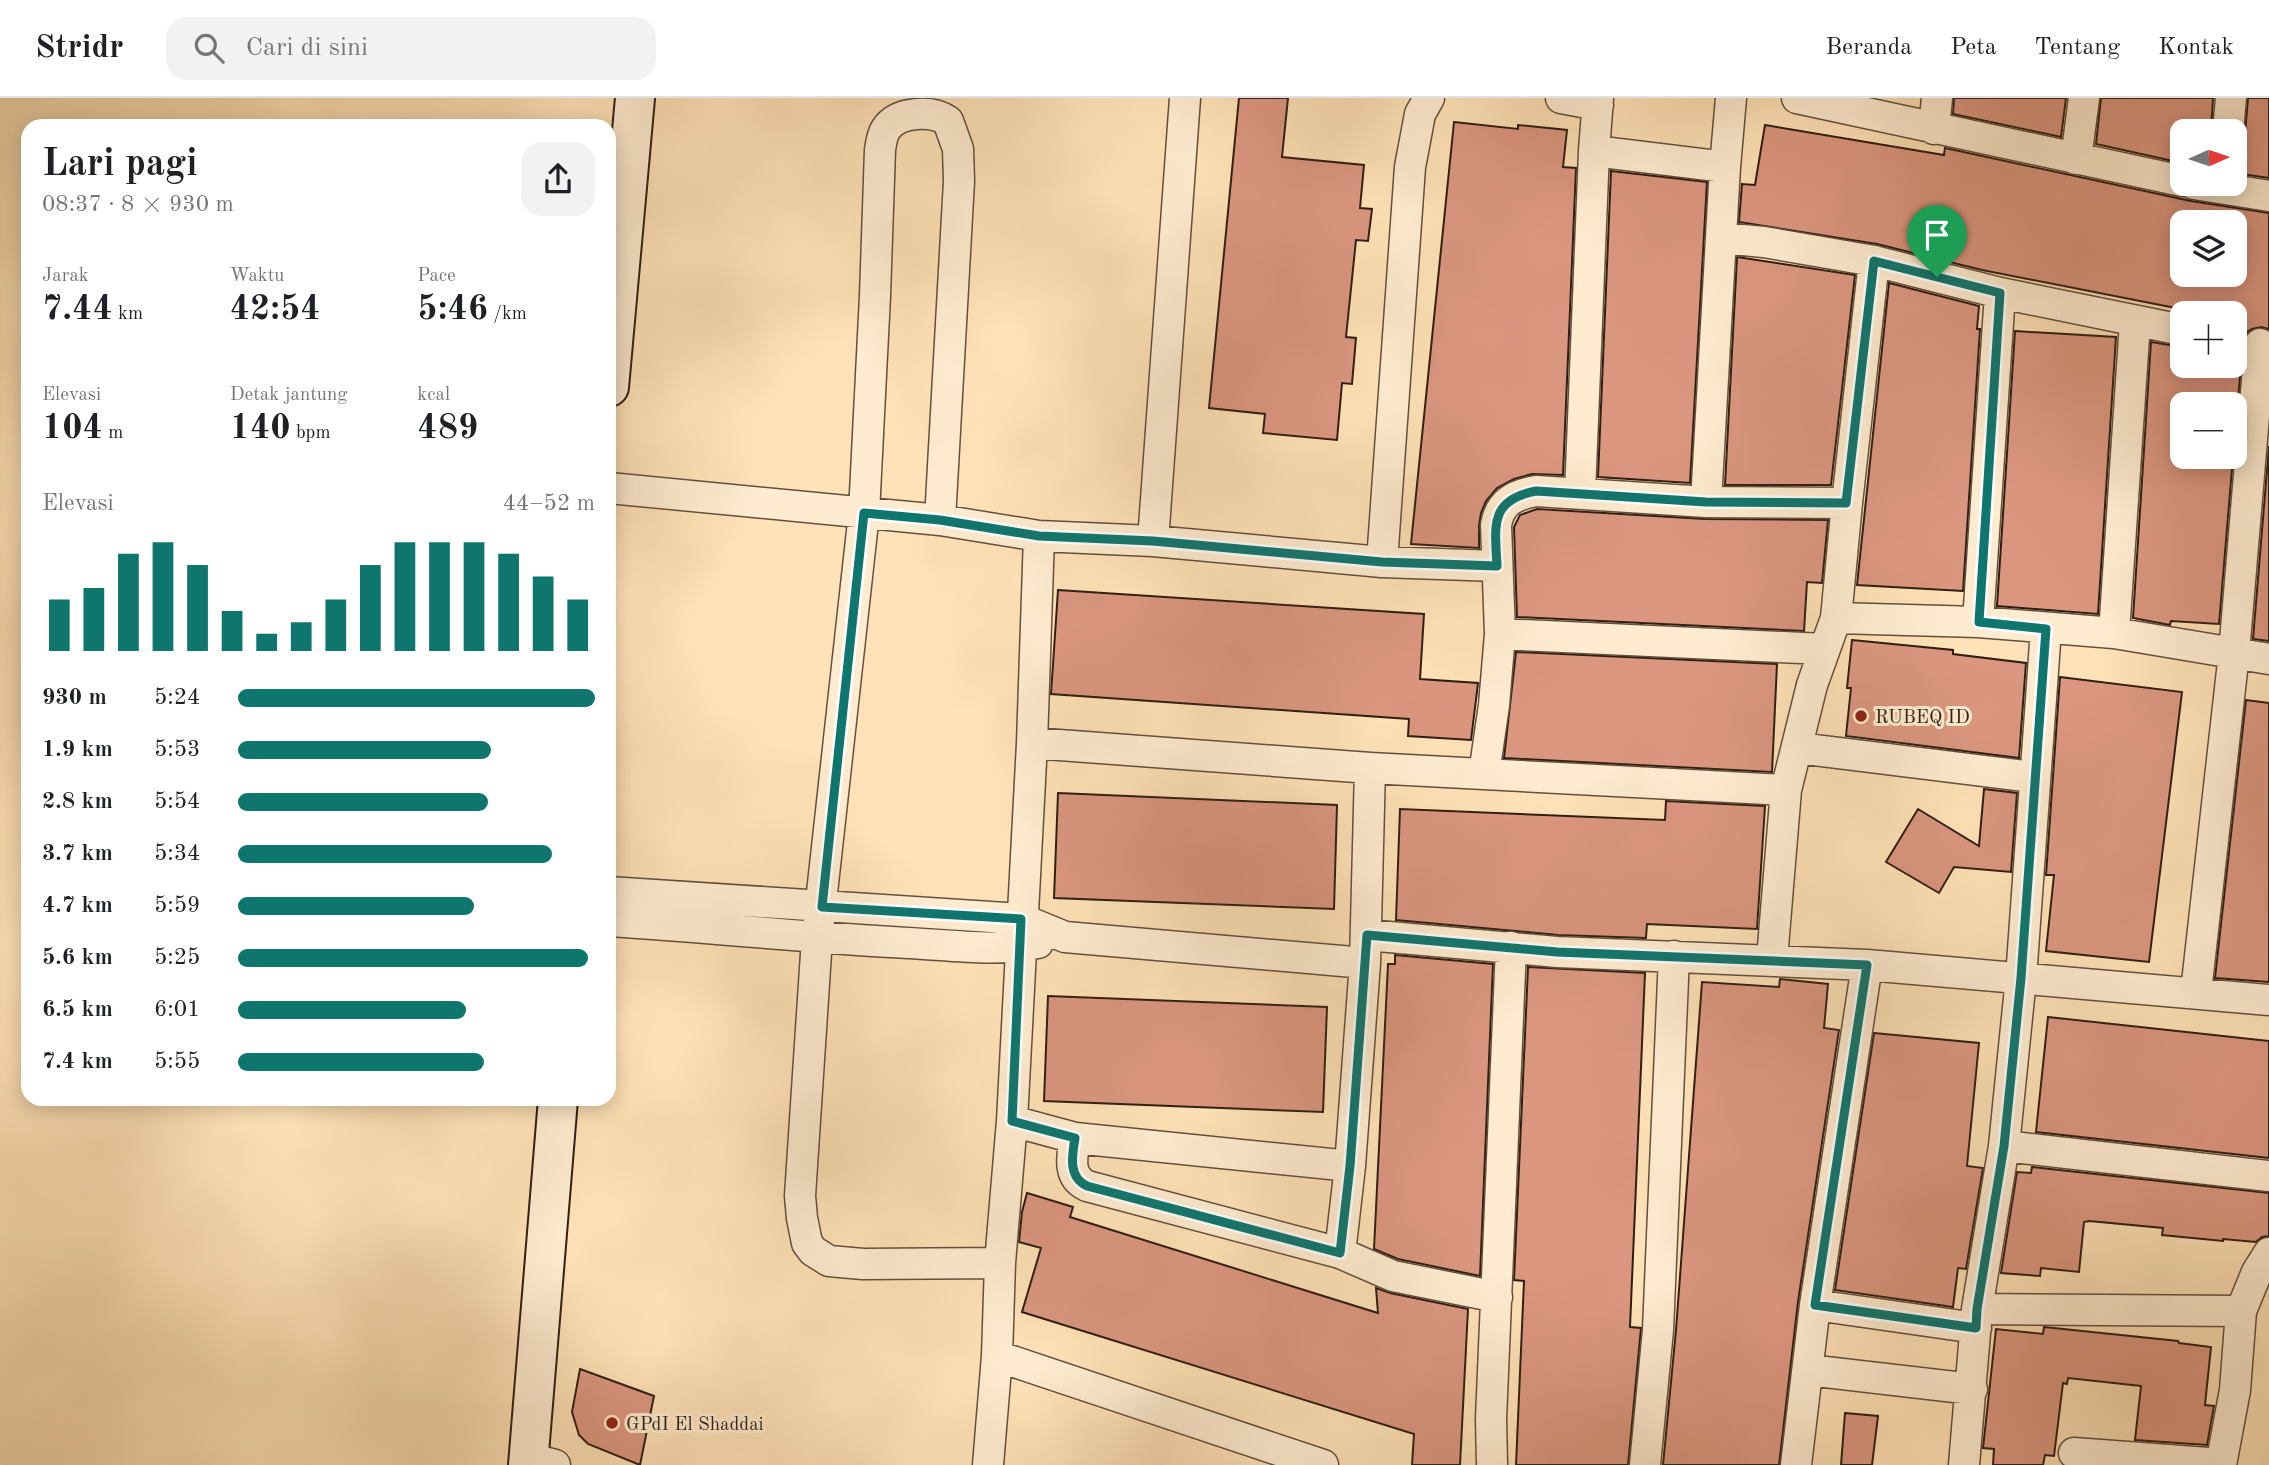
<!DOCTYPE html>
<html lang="id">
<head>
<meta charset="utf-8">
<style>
  :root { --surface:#fff; --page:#f2f2f2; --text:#202124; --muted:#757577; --line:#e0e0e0; --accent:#0f766e }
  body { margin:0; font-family:"Old Standard TT",serif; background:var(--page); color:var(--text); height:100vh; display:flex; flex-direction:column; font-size:26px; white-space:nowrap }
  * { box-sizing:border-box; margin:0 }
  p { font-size:23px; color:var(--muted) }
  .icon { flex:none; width:38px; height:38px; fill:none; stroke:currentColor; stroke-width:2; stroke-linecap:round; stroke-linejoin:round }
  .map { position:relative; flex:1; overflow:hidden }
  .drawer { position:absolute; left:21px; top:21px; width:595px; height:987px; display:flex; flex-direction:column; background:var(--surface); border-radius:21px; box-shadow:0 4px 18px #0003 }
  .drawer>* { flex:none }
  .needle { width:46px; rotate:87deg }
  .controls { position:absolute; left:2170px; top:21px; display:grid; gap:14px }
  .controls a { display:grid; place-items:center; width:77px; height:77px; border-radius:14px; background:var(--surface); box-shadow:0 4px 18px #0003; font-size:35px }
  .pin { position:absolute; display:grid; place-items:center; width:60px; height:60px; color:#fff; margin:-72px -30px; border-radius:50% 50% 50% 0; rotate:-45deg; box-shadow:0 0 7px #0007 }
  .pin .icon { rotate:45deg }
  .round { display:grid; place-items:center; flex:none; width:74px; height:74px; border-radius:21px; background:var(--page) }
  .head { display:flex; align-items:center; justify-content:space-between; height:119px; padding:0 21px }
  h1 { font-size:38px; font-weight:800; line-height:52px }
  .metrics { display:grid; grid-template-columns:repeat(3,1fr); gap:10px; height:119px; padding:7px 21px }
  .metrics div { display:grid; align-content:center }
  .metrics b { font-size:35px; font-weight:800 }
  .metrics small { font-size:19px; font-weight:400 }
  .metrics p { font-size:19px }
  .chart { height:196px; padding:14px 21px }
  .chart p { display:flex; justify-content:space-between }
  .chart svg { width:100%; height:126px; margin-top:7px; stroke:var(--accent); stroke-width:6 }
  ul { padding:0 21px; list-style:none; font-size:23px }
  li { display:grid; grid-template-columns:112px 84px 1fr; align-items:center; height:52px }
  li i { height:18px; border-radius:9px; background:var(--accent) }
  header { display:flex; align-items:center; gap:42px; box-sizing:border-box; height:98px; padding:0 35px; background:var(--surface); border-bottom:2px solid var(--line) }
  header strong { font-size:33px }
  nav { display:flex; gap:38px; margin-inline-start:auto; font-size:24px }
  .search { width:490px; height:63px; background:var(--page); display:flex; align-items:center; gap:18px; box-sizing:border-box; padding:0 24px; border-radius:21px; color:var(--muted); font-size:26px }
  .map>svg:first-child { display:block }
  .building { fill:#db9680; stroke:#2f1e14; stroke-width:2; fill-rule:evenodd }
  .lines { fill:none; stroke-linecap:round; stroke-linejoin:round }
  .street-casing { stroke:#634f3d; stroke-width:33 }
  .secondary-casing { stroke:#2f1e14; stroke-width:42 }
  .street { stroke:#ffecd0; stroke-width:30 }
  .secondary { stroke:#ffecd0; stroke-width:38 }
  .route-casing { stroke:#fff; stroke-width:14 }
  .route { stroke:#0f766e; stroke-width:9 }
  .poi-dot { fill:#8f2418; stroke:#ffecd0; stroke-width:2.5 }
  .labels { text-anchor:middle; stroke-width:6; stroke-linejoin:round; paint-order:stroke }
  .poi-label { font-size:19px; fill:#2f1e14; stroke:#ffecd0; text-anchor:start }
</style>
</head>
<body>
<header>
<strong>Stridr</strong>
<div class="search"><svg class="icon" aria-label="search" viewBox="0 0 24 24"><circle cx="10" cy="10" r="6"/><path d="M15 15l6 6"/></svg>Cari di sini</div>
<nav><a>Beranda</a><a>Peta</a><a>Tentang</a><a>Kontak</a></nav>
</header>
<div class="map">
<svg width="2269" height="1367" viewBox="0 0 2269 1367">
  <rect width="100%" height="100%" fill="#ffe2b7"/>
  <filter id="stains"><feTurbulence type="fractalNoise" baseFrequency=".00286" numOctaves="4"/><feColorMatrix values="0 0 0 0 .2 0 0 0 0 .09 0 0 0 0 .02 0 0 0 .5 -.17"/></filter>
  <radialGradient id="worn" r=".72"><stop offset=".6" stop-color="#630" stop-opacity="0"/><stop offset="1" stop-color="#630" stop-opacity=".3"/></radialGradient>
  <path class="building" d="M 1239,0 L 1288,0 L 1282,59 L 1364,67 L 1360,110 L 1372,111 L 1368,143 L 1356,142 L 1346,239 L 1356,240 L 1352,286 L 1342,285 L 1337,342 L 1263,335 L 1265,316 L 1209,310 Z
    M 1954,0 L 2066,0 L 2061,39 L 1953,16 Z
    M 2101,0 L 2213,0 L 2211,33 L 2182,33 L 2182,65 L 2096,46 Z
    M 2248,0 L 2269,0 L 2269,80 L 2235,75 L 2235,49 L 2242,44 L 2245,35 Z
    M 1454,24 L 1518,31 L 1518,27 L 1567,32 L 1563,69 L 1576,70 L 1563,377 L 1532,376 L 1514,381 L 1497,390 L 1486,403 L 1481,415 L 1479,427 L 1479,450 L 1411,446 Z
    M 1765,27 L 1944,57 L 1945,50 L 2191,103 L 2269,115 L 2269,231 L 2261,229 L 2252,231 L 2246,235 L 2243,244 L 2235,337 L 2235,306 L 2182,306 L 2182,359 L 2233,359 L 2219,526 L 2171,523 L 2170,527 L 2133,520 L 2151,244 L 2182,249 L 2182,268 L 2235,268 L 2235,215 L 2201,215 L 1982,172 L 1877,146 L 1739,124 L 1742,86 L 1755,87 ZM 2182,124 L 2235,124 L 2235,177 L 2182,177 Z
    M 1611,73 L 1707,84 L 1690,385 L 1598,379 Z
    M 1737,159 L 1855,177 L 1831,387 L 1725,387 Z
    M 1889,185 L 1979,208 L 1977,231 L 1980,231 L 1963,493 L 1857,487 Z
    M 2015,233 L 2116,239 L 2098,516 L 1997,508 Z
    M 2269,348 L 2269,543 L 2253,541 Z
    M 1537,411 L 1705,421 L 1828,422 L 1822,485 L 1807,484 L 1804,533 L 1517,519 L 1514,429 L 1520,417 Z
    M 1058,492 L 1424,516 L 1420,581 L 1478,585 L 1471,642 L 1408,638 L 1409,621 L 1051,596 Z
    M 1852,542 L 1953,552 L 1953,556 L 2026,565 L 2019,660 L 1846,638 L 1851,590 L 1847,590 Z
    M 1516,554 L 1777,566 L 1772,674 L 1504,660 Z
    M 2060,579 L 2182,594 L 2149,864 L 2046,853 L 2054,777 L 2046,777 Z
    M 2246,602 L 2269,605 L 2269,884 L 2215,880 Z
    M 1984,691 L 2017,695 L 2011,774 L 1954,769 L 1939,795 L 1886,764 L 1918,711 L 1979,748 Z
    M 1058,695 L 1337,707 L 1334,811 L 1054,800 Z
    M 1666,703 L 1765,708 L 1757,831 L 1647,826 L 1646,840 L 1558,837 L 1396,822 L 1400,711 L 1665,722 Z
    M 1395,857 L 1493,866 L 1480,1178 L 1398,1161 L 1374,1151 L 1388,866 L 1395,866 Z
    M 1528,869 L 1645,875 L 1630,1229 L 1641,1230 L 1628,1367 L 1516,1367 L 1524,1183 L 1514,1182 Z
    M 1780,881 L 1828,886 L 1824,930 L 1839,932 L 1798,1204 L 1779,1367 L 1663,1367 L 1676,1232 L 1702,884 L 1779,889 Z
    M 1048,898 L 1327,909 L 1323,1014 L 1044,1003 Z
    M 2048,919 L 2269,943 L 2269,1060 L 2036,1034 Z
    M 1874,935 L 1979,945 L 1967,1068 L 1983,1070 L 1966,1171 L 1958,1170 L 1953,1209 L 1835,1192 Z
    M 2032,1069 L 2269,1095 L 2269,1138 L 2262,1139 L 2256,1144 L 2223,1141 L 2223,1143 L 2162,1137 L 2163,1130 L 2089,1123 L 2084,1124 L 2079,1174 L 2041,1170 L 2040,1178 L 2001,1175 L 2017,1074 L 2031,1075 Z
    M 1027,1095 L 1073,1109 L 1070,1119 L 1378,1215 L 1376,1190 L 1390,1195 L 1468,1211 L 1460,1367 L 1412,1367 L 1414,1336 L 1022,1214 L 1041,1150 L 1019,1144 L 1022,1114 Z
    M 2044,1229 L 2178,1243 L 2179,1245 L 2211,1249 L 2205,1307 L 2214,1308 L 2207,1347 L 2135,1342 L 2141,1288 L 2068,1280 L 2067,1286 L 2063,1285 L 2054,1358 L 2045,1357 L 2043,1367 L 1993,1367 L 1994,1351 L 1983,1350 L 1996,1231 L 2043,1236 Z
    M 580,1271 L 654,1298 L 640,1367 L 588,1346 L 579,1337 L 572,1314 Z
    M 1845,1315 L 1878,1318 L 1872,1367 L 1841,1367 Z"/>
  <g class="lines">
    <g class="street-casing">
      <path id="street" d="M 1561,0 L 1598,7
        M 1797,0 L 2182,83
        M 1934,31 L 1937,0
        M 2228,33 L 2231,0
        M 1594,53 L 1725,69
        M 2076,61 L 2084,0
        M 2194,86 L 2269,98
        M 1721,140 L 1764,144 L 1874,163 L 2000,195 L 2182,232
        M 609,390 L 940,422 L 1039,438 L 1153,443 L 1382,464 L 1497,468
        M 1580,395 L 1594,53 L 1598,0
        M 1706,404 L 1725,69 L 1731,0
        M 940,422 L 959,83 L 958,51 L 948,23 C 932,12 898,13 886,31 C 882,37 881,45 880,52 L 875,198 L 864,415 L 817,840 L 800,1098 L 802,1120 L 807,1145 L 813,1153 L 829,1163 L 863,1166 L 1000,1165
        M 1153,443 L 1185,0
        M 1382,464 L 1410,69 L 1420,16 L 1429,0
        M 1836,520 L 1978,524 L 2114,535 L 2269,561
        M 1978,524 L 2000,195
        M 2114,535 L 2135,224
        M 1500,536 L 1824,551
        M 1032,645 L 1370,670 L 1786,692
        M 1798,650 L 2033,679
        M 1484,676 L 1494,607 L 1500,536 L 1496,427 C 1500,404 1514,397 1536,393 L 1706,404 L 1847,405
        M 609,794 L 1021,821 L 1065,839 L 1365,865
        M 609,823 C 709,829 809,840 909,845 C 949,847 999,854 1038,845
        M 1367,837 L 1557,854 L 1867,867 L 2269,902
        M 1772,861 L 1786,692 L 1812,587 L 1836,520 L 1847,405 L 1874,163
        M 2196,894 L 2234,555 L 2260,246
        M 1012,1023 L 1075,1040 L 1350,1068
        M 1075,1040 C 1072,1058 1067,1079 1087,1088 L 1340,1155 L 1393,1178 L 1497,1199
        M 2004,1048 L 2269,1078
        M 1340,1155 L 1350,1068 L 1365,865 L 1370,670
        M 1815,1207 L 1976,1230
        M 1977,1211 L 2241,1213
        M 997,1258 L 1323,1367
        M 1808,1272 L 1972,1291
        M 2074,1355 L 2221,1366
        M 529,1360 L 555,1367
        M 988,1367 L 997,1258 L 1000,1165 L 1012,1023 L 1032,645 L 1039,438
        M 1492,1367 L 1491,1321 L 1511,849
        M 1645,1367 L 1658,1232 L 1674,858
        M 1796,1367 L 1815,1207 L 1867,867
        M 1964,1367 L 1977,1211 L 2004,1048 L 2021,880 L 2046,531
        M 2221,1367 L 2235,1292 L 2241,1213 L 2257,1174 L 2269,1155"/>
    </g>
    <g class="secondary-casing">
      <path id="secondary" d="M 609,289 L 635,0
        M 528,1367 L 558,1001"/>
    </g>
    <use href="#street" class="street"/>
    <use href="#secondary" class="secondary"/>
  </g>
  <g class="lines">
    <g class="route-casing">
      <path id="route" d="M 1874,163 L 2000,195 L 1979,524 L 2046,531 L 2021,880 L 2004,1048 L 1977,1211 L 1976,1230 L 1815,1207 L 1867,867 L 1557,854 L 1367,837 L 1350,1068 L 1340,1155 L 1087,1088 C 1068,1079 1072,1058 1075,1040 L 1012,1023 L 1021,821 L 822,809 L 864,415 L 940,422 L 1039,438 L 1153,443 L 1382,464 L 1497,468 C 1495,428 1489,402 1536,393 L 1706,404 L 1846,405 Z"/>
    </g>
    <use href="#route" class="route"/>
  </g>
  <g class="poi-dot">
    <circle cx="1861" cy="618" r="7"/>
    <circle cx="612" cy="1325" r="7"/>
  </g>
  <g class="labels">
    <g class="poi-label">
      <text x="1875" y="625">RUBEQ ID</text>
      <text x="626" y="1332">GPdI El Shaddai</text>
    </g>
  </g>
  <rect width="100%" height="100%" filter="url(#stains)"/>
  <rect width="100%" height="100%" fill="url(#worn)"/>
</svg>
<div class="controls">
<a><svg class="needle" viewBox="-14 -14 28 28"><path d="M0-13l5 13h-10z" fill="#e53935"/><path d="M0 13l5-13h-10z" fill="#757577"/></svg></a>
<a><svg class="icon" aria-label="layers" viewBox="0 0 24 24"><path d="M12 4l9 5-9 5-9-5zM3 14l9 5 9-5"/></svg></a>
<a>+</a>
<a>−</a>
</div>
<div class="pin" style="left:1937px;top:179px;background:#1e9e55"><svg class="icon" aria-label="arrive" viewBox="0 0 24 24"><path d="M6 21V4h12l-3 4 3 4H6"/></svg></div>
<section class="drawer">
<div class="head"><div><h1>Lari pagi</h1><p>08:37 · 8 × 930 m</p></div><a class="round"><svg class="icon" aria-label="share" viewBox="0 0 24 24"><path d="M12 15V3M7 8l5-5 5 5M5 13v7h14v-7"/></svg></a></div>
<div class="metrics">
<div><p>Jarak</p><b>7.44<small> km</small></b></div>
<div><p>Waktu</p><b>42:54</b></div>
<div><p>Pace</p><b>5:46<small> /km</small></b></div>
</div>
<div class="metrics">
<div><p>Elevasi</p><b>104<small> m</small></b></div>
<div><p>Detak jantung</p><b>140<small> bpm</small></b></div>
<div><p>kcal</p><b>489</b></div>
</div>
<div class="chart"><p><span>Elevasi</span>44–52 m</p>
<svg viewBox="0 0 160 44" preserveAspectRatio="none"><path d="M5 44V26M15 44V22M25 44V10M35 44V6M45 44V14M55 44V30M65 44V38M75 44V34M85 44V26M95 44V14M105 44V6M115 44V6M125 44V6M135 44V10M145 44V18M155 44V26"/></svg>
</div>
<ul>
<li><b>930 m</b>5:24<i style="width:100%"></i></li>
<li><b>1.9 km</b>5:53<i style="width:71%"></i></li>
<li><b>2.8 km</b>5:54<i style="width:70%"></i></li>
<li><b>3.7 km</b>5:34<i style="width:88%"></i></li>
<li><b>4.7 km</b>5:59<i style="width:66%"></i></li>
<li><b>5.6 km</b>5:25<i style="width:98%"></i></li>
<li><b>6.5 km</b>6:01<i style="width:64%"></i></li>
<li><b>7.4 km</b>5:55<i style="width:69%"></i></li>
</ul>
</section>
</div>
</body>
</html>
